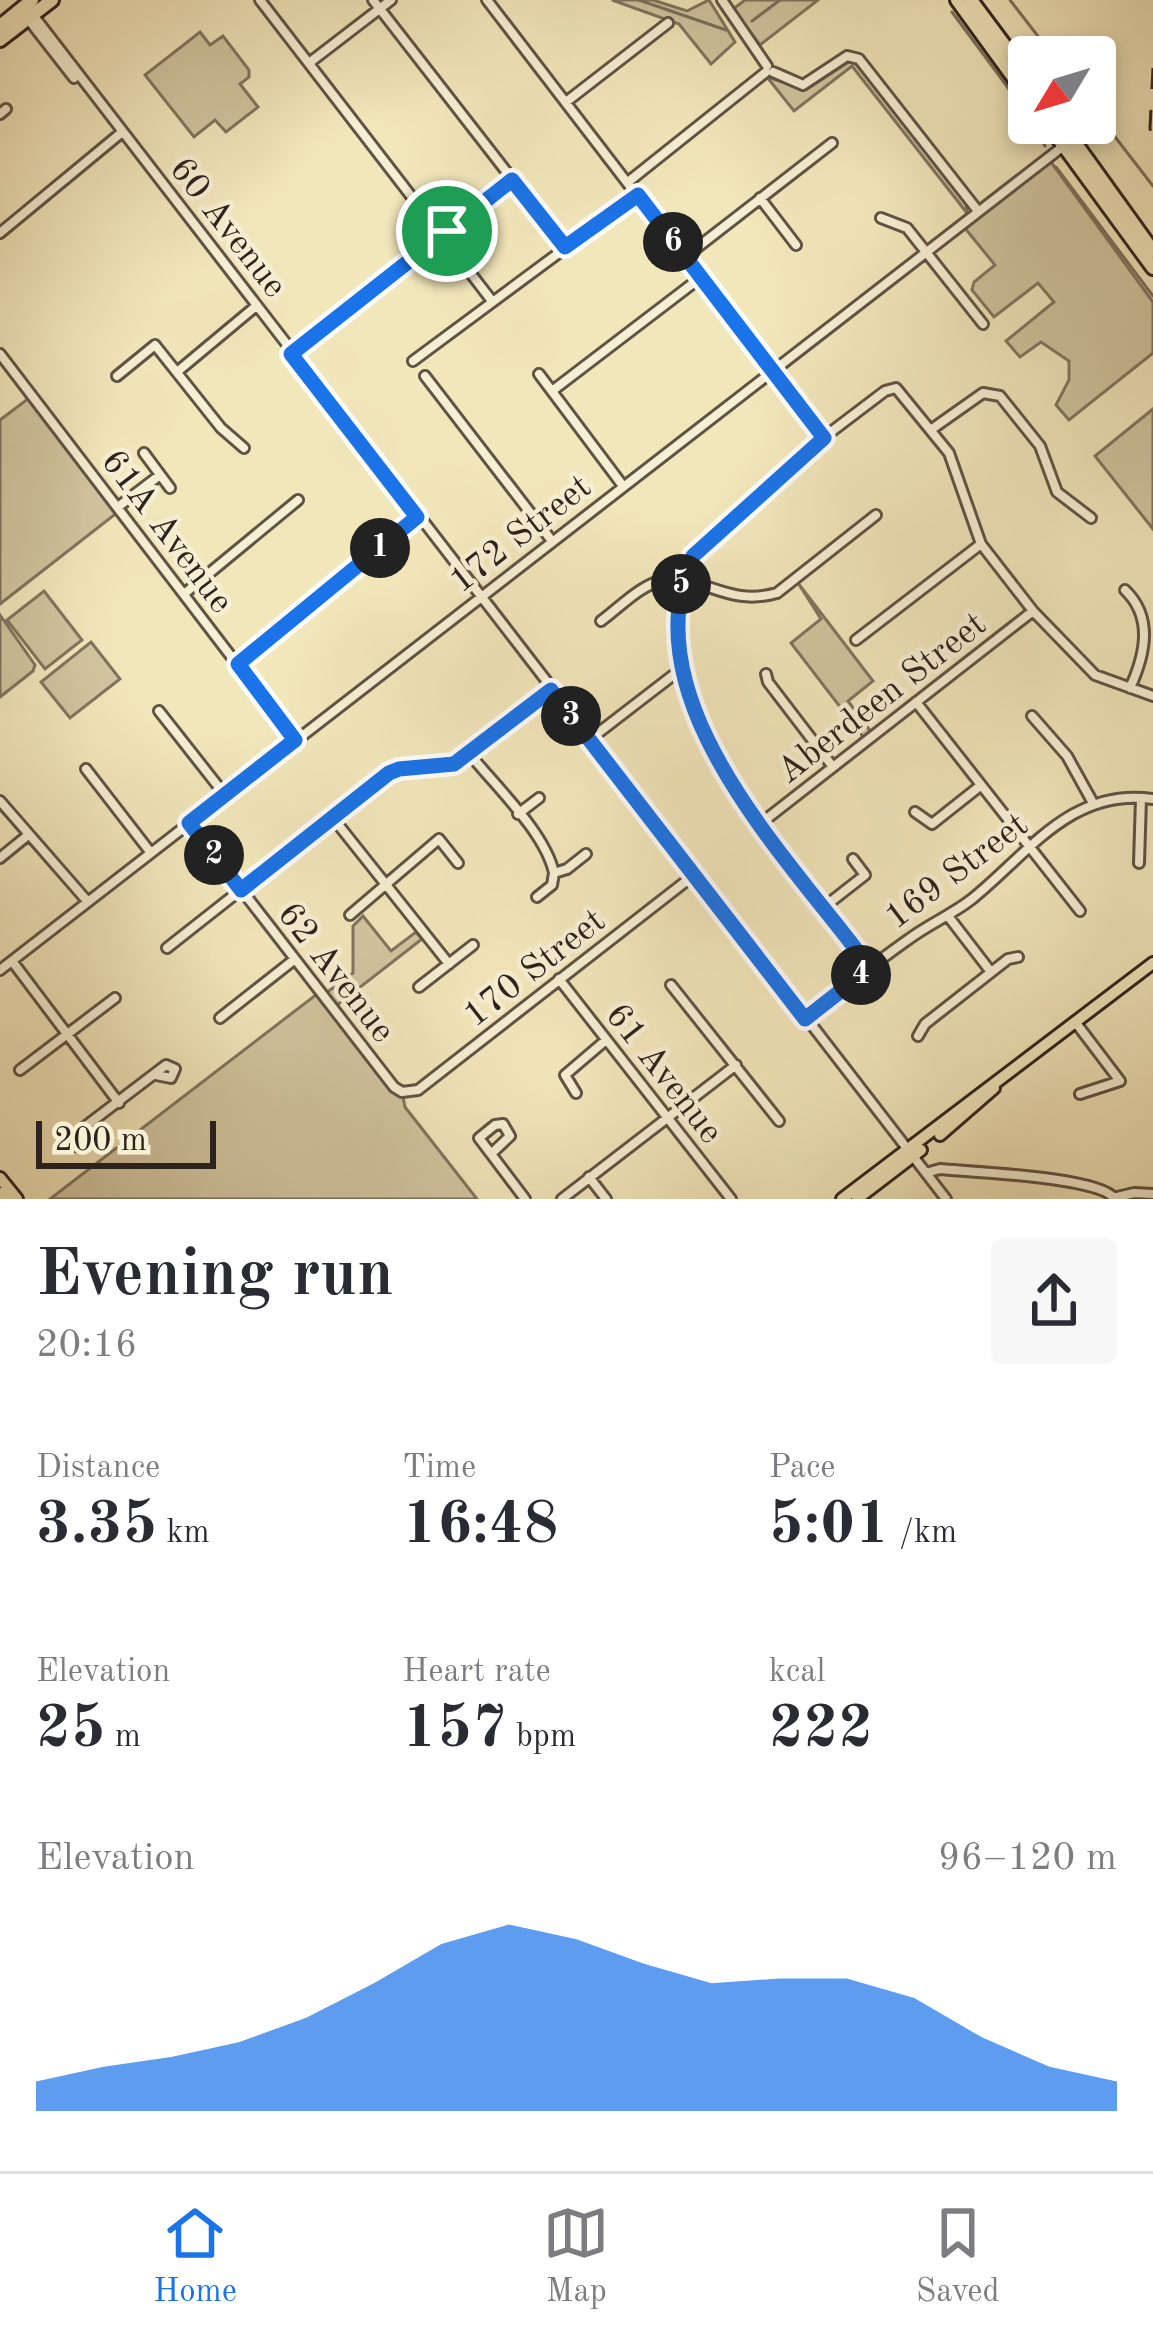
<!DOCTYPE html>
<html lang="en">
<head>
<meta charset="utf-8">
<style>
  :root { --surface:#fff; --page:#f7f7f7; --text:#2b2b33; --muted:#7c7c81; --line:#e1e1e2; --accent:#1a73e8 }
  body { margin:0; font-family:"Old Standard TT",serif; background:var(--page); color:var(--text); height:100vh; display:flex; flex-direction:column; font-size:45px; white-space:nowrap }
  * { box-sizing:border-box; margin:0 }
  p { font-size:39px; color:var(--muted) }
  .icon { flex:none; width:66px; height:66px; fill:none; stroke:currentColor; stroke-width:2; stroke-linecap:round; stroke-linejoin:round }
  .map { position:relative; height:1199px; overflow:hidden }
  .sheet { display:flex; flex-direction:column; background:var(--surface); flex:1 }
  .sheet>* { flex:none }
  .needle { width:78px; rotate:232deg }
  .buttons { position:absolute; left:1008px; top:36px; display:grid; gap:24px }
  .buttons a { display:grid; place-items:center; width:108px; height:108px; border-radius:12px; background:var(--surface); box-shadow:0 6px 18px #0003; font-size:60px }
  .scale { position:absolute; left:36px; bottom:30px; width:180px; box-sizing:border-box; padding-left:12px; border:6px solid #2e221d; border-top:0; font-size:33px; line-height:42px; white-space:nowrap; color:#2e221d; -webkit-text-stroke:9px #f7efd3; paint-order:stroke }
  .pin { position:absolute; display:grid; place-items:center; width:102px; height:102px; color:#fff; margin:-51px; border:6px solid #fff; border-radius:50%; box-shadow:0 3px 12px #0007 }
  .km { position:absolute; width:60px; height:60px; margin:-30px; border-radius:50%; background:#222; color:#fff; font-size:33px; line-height:60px; text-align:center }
  .round { display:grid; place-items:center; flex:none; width:126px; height:126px; border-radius:12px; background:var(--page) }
  .overview { display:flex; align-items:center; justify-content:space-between; height:204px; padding:0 36px }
  h1 { font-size:66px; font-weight:700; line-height:90px }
  .figures { display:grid; grid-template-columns:repeat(3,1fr); gap:18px; height:204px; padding:12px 36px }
  .figures div { display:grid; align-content:center }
  .figures b { font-size:60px; font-weight:700 }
  .figures small { font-size:33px; font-weight:400 }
  .figures p { font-size:33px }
  .chart { height:336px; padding:24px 36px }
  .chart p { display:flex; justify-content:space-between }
  .chart svg { width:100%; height:216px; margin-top:12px; fill:var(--accent); opacity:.7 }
  .tabs { display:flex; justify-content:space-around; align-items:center; height:168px; border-top:3px solid var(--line); background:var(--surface); font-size:33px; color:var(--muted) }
  .tabs a { display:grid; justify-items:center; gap:6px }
  .tabs .current { color:var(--accent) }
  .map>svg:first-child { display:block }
  .green { fill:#d1c5a0; stroke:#80745e; stroke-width:3 }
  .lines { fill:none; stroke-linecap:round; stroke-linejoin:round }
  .stream { stroke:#7b6f5b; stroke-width:3 }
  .minor-casing { stroke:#5f5344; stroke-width:14 }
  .major-casing { stroke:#2e221d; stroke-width:16 }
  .highway-casing { stroke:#2e221d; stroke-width:18 }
  .minor { stroke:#f7efd3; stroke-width:8 }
  .major { stroke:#f2e6bb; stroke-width:10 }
  .highway { stroke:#f2e6bb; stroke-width:12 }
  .rail { stroke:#2e221d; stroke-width:3; stroke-dasharray:21 21; stroke-linecap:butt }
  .route-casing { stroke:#fff; stroke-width:24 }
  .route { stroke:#1a73e8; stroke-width:15 }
  .labels { text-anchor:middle; stroke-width:9; stroke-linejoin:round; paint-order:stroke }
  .street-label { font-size:36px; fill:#2e221d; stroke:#f7efd3 }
</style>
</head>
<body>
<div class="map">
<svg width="1153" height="1199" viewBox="0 0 1153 1199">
  <rect width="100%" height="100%" fill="#f2e6bb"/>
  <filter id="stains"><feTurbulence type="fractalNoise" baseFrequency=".00167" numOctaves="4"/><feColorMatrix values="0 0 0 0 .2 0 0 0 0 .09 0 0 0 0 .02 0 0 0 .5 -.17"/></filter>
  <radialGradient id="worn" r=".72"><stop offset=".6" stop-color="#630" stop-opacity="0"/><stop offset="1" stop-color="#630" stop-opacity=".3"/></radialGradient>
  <path class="green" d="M 612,0 L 653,0 L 687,11 L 709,0 L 735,42 L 711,64 L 679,24 Z
    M 745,0 L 818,0 L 760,45 L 733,9 Z
    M 200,32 L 210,45 L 223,36 L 249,70 L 249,77 L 240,84 L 258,107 L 226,132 L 215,120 L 194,137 L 145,75 Z
    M 850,61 L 859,64 L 966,201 L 967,213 L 852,66 L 794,111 L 767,77 L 807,89 Z
    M 1051,162 L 1153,302 L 1153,353 L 1069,420 L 1056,405 L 1069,380 L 1069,361 L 1041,342 L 1020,357 L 1006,341 L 1054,302 L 1038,283 L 994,317 L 972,290 L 974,282 L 995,265 L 964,227 Z
    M 29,398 L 118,512 L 0,604 L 0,420 Z
    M 1153,409 L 1153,529 L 1095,456 Z
    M 798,583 L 873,681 L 848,701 L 871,732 L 864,738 L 791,643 L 821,619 Z
    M 44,591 L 82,640 L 45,669 L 7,620 Z
    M 0,615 L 35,665 L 33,671 L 0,697 Z
    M 91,642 L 120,679 L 70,718 L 41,682 Z
    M 363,916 L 391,951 L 416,932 L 422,939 L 336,1006 L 326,993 L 353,973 L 353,926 Z
    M 317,994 L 391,1090 L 403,1097 L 405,1107 L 477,1199 L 50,1199 Z"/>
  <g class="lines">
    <path class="stream" d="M 639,0 L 726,30
      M 1010,0 L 1054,57
      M 952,12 L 1029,116
      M 752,21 L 780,0
      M 1095,111 L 1153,186
      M 1033,123 L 1045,146
      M 1056,167 L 1153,296"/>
    <g class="minor-casing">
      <path id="minor" d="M 260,0 L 492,301
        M 373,0 L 565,247
        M 487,0 L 823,438
        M 722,0 L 767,66
        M 33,15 L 946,1199
        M 28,19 L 74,78
        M 309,63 L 391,0
        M 773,72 L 803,85 L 847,56 L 859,59 L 978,211
        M 566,102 L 668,23
        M 0,114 L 6,109
        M 628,182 L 766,72
        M 760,198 L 796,245
        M 881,218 L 907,228 L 983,324
        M 0,233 L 121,133
        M 685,257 L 832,143
        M 0,354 L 295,740
        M 291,354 L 512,180
        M 413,361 L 637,195
        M 177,372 L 255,307
        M 539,374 L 623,486
        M 117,376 L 155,345 L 221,428 L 244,448
        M 425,376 L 552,541
        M 552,391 L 700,278
        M 932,429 L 983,393 L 1000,396 L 1040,446 L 1057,492 L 1091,518
        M 144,453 L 170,488
        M 118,507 L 160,475
        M 1125,590 C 1153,617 1146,653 1130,688
        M 184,594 L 298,500
        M 601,621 C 619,608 642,583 665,580 C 706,576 728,607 777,593 L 876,515
        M 856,640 L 981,544
        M 238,664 L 417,517
        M 766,674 L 768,682 L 833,767
        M 916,702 L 1080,911
        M 159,711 L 225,795
        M 1032,716 L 1067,756 L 1093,803
        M 589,740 L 676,673 L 684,671
        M 469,753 C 495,786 545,832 554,873
        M 86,769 L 151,853
        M 0,801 L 88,902
        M 915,812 L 932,824 L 980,786
        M 518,814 L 539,798
        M 333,818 L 449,964
        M 189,822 L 394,1087 L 402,1092 L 418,1090 L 694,875
        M 760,824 L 1033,611
        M 0,858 L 27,836
        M 1139,863 L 1141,798
        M 537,897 L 552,885 L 554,873 L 567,869 L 586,854
        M 824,907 L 865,875 L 853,859
        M 350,915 L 439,839 L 458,863
        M 948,916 L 991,972
        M 167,948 L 389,773 L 454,764 L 551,690
        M 12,961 L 119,1103
        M 870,968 C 795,864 688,768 680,633 C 678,595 683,567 708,538 L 823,438 L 885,391 L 896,388 L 949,453 L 981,544 L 1033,611 L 1095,675 L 1153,696
        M 0,970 L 1066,144
        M 559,979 L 731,1199
        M 671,985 L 779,1121
        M 419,987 L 473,945
        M 220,1018 L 295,959
        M 805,1019 C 839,992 873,964 909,939 C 929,924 953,914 972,899 C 1028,854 1071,787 1153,799
        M 1076,1023 L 1120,1081 L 1080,1094
        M 918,1036 L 925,1024 L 1008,959 L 1018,957
        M 20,1070 L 115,998
        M 576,1093 L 565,1075 L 606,1040
        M 86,1129 L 84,1144 L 75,1146 L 74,1135 L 166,1065 L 175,1069 L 171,1078 L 156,1075
        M 491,1154 L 510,1136 L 503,1124 L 495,1125 L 479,1138 L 525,1199
        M 926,1173 L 940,1169 C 972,1172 1098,1177 1114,1198
        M 589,1177 L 606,1199
        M 1113,1198 L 1134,1193 L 1153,1194
        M 562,1199 L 736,1065"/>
    </g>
    <g class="major-casing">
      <path id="major" d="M 940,1135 L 994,1088
        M 0,1178 L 17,1199
        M 0,1193 L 5,1199
        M 842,1199 L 1153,963
        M 857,1199 L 921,1150"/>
    </g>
    <g class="highway-casing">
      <path id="highway" d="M 957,0 L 1029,99
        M 971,0 L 1029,78
        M 0,26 L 32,0
        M 0,40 L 52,0
        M 1047,123 L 1153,268
        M 1061,123 L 1153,251"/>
    </g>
    <use href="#minor" class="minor"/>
    <use href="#major" class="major"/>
    <use href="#highway" class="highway"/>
    <path class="rail" d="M 1153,68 L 1150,128 L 1153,149"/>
  </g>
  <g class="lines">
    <g class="route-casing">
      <path id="route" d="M 512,180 L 565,247 L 638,195 L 824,438 L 693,556 C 627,701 792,861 870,968 L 805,1019 L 551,690 L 454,764 L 399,769 L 389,773 L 241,890 L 189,823 L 295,740 L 238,664 L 417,517 L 291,354 Z"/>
    </g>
    <use href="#route" class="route"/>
  </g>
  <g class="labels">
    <g class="street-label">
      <text transform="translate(230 226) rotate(52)" y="13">60 Avenue</text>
      <text transform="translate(169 530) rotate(53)" y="13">61A Avenue</text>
      <text transform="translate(519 532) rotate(-38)" y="13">172 Street</text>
      <text transform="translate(880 696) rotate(-38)" y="13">Aberdeen Street</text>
      <text transform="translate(955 869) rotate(-37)" y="13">169 Street</text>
      <text transform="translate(533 966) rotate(-38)" y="13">170 Street</text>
      <text transform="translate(338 971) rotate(52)" y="13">62 Avenue</text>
      <text transform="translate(666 1072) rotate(52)" y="13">61 Avenue</text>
    </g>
  </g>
  <rect width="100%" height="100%" filter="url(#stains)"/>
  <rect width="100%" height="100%" fill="url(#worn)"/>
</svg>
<div class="buttons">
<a><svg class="needle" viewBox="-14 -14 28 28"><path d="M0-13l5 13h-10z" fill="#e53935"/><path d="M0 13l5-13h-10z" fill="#7c7c81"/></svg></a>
</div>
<div class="scale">200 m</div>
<div class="pin" style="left:447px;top:231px;background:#1e9e55"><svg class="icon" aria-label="arrive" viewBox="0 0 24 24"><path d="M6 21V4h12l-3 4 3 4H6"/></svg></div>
<b class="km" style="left:380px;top:548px">1</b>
<b class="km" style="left:214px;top:855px">2</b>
<b class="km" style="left:571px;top:716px">3</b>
<b class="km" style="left:861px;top:975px">4</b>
<b class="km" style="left:681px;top:584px">5</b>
<b class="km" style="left:673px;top:242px">6</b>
</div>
<section class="sheet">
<div class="overview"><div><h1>Evening run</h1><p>20:16</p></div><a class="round"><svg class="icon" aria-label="share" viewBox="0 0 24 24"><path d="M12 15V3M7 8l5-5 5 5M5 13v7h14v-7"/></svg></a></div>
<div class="figures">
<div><p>Distance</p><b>3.35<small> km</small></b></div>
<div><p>Time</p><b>16:48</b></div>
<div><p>Pace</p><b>5:01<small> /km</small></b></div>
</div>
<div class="figures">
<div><p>Elevation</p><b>25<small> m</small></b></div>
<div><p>Heart rate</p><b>157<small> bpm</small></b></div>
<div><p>kcal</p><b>222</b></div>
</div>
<div class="chart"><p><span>Elevation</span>96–120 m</p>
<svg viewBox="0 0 160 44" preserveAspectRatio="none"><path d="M0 44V38L10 35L20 33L30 30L40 25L50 18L60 10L70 6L80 9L90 14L100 18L110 17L120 17L130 21L140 29L150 35L160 38V44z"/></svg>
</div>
</section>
<nav class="tabs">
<a class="current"><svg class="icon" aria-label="home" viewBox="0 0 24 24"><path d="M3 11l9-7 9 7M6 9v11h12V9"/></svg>Home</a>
<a><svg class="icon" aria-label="map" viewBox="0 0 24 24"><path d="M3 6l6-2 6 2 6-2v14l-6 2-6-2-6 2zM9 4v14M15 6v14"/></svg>Map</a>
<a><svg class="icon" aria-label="saved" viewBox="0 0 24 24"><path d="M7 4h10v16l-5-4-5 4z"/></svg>Saved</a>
</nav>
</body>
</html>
